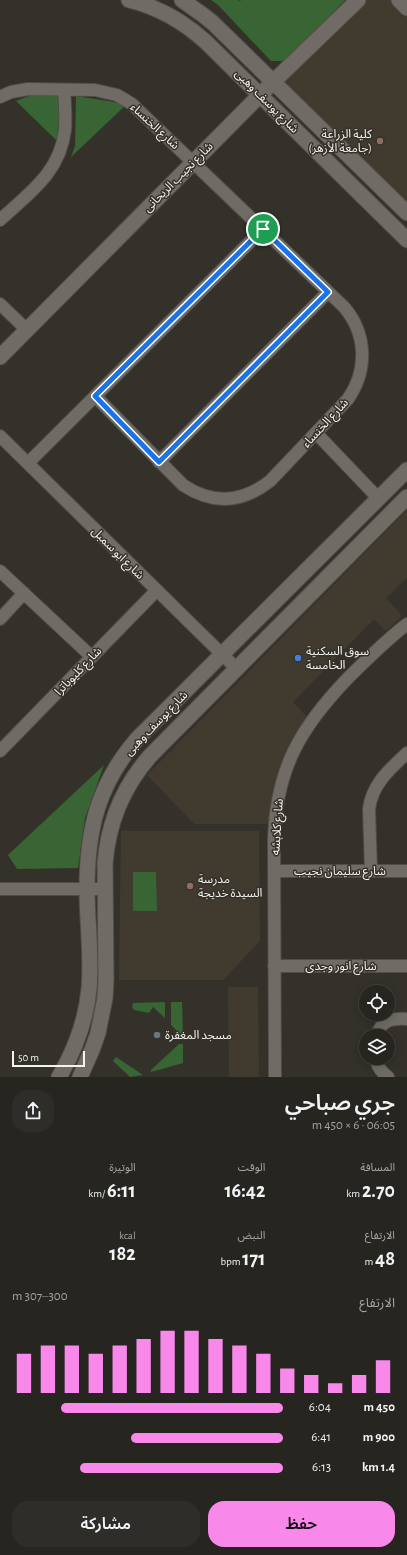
<!DOCTYPE html>
<html lang="ar">
<head>
<meta charset="utf-8">
<style>
  :root { --surface:#272520; --page:#2f2d29; --text:#f1f3f6; --muted:#a4a5a5; --line:#43423e; --accent:#f888ea }
  body { margin:0; font-family:"Alegreya Sans","Noto Sans Arabic",sans-serif; background:var(--page); color:var(--text); direction:rtl; height:100vh; display:flex; flex-direction:column; font-size:15px; white-space:nowrap }
  * { box-sizing:border-box; margin:0 }
  p { font-size:13px; color:var(--muted) }
  .icon { flex:none; width:22px; height:22px; fill:none; stroke:currentColor; stroke-width:2; stroke-linecap:round; stroke-linejoin:round }
  .map { position:relative; height:1077px; overflow:hidden; direction:ltr }
  .sheet { display:flex; flex-direction:column; background:var(--surface); flex:1 }
  .sheet>* { flex:none }
  .buttons { position:absolute; left:359px; top:985px; display:grid; gap:8px }
  .buttons a { display:grid; place-items:center; width:36px; height:36px; border-radius:50%; background:var(--surface); box-shadow:0 2px 10px #0003,0 0 0 1px var(--line); font-size:20px }
  .scale { position:absolute; left:12px; bottom:10px; width:73px; box-sizing:border-box; padding-left:4px; border:2px solid #f5f3ee; border-top:0; font-size:11px; line-height:14px; white-space:nowrap; color:#f5f3ee; -webkit-text-stroke:3px #34312a; paint-order:stroke }
  .pin { position:absolute; display:grid; place-items:center; width:34px; height:34px; color:#fff; margin:-17px; border:2px solid #fff; border-radius:50%; box-shadow:0 1px 4px #0007 }
  .round { display:grid; place-items:center; flex:none; width:42px; height:42px; border-radius:16px; background:var(--page) }
  .overview { display:flex; align-items:center; justify-content:space-between; height:68px; padding:0 12px }
  h1 { font-size:22px; font-weight:600; line-height:30px }
  .stats { display:grid; grid-template-columns:repeat(3,1fr); gap:6px; height:68px; padding:4px 12px }
  .stats div { display:grid; align-content:center }
  .stats b { font-size:20px; font-weight:600 }
  .stats small { font-size:11px; font-weight:400 }
  .stats p { font-size:11px }
  .chart { height:112px; padding:8px 12px }
  .chart p { display:flex; justify-content:space-between }
  .chart svg { width:100%; height:72px; margin-top:4px; stroke:var(--accent); stroke-width:6 }
  .action { display:flex; gap:8px; margin-top:auto; padding:8px 12px }
  .action a { flex:1; height:46px; border-radius:16px; background:var(--accent); color:#111; font-size:16px; font-weight:600; line-height:46px; text-align:center }
  .action a+a { background:var(--page); color:var(--text) }
  ul { padding:0 12px; list-style:none; font-size:13px }
  li { display:grid; grid-template-columns:64px 48px 1fr; align-items:center; height:30px }
  li i { height:10px; border-radius:5px; background:var(--accent) }
  .map>svg:first-child { display:block }
  .built { fill:#413b2f }
  .green { fill:#386533 }
  .lines { fill:none; stroke-linecap:round; stroke-linejoin:round }
  .minor-casing { stroke:#504d48; stroke-width:14 }
  .tertiary-casing { stroke:#504d48; stroke-width:17 }
  .minor { stroke:#706c65; stroke-width:12 }
  .tertiary { stroke:#706c65; stroke-width:15 }
  .route-casing { stroke:#fff; stroke-width:8 }
  .route { stroke:#1a73e8; stroke-width:5 }
  .education-dot { fill:#8d6e63; stroke:#34312a; stroke-width:1.5 }
  .shop-dot { fill:#3f7fe0; stroke:#34312a; stroke-width:1.5 }
  .worship-dot { fill:#6b7280; stroke:#34312a; stroke-width:1.5 }
  .labels { text-anchor:middle; stroke-width:3; stroke-linejoin:round; paint-order:stroke }
  .street-label { font-size:12px; fill:#f5f3ee; stroke:#34312a }
  .poi-label { font-size:12px; fill:#f5f3ee; stroke:#34312a; text-anchor:start }
</style>
</head>
<body>
<div class="map">
<svg width="407" height="1077" viewBox="0 0 407 1077">
  <rect width="100%" height="100%" fill="#34312a"/>
  <path class="built" d="M 362,0 L 407,0 L 407,204 L 284,81 Z
    M 407,510 L 407,578 L 386,598 L 402,616 L 386,631 L 374,619 L 293,702 L 309,719 L 270,824 L 194,824 L 147,775 Z
    M 121,831 L 259,831 L 260,941 L 223,980 L 119,980 Z
    M 228,987 L 258,987 L 259,1077 L 229,1077 Z"/>
  <path class="green" d="M 211,0 L 238,0 L 240,1 L 241,0 L 345,0 L 286,61 L 271,61 L 218,5 Z
    M 59,95 L 59,136 L 57,141 L 16,101 L 29,96 Z
    M 76,96 L 127,104 L 71,157 L 75,146 Z
    M 104,765 L 85,818 L 78,868 L 17,869 L 8,855 Z
    M 133,872 L 156,872 L 157,911 L 133,911 Z
    M 165,1002 L 165,1018 L 153,1007 L 149,1013 L 134,1010 L 132,1007 L 133,1003 Z
    M 171,1002 L 182,1002 L 183,1037 L 171,1025 Z
    M 179,1044 L 183,1044 L 183,1063 L 151,1072 L 151,1070 Z
    M 116,1057 L 143,1075 L 130,1077 L 113,1061 Z"/>
  <g class="lines">
    <g class="minor-casing">
      <path id="minor" d="M 0,97 L 11,92 L 28,89 L 95,90 L 117,95 L 132,104 L 344,307 C 367,334 368,370 348,399 L 270,481 C 242,503 213,505 183,485 L 95,396
        M 0,220 C 29,193 60,173 65,130 C 66,117 65,103 64,90
        M 0,304 L 27,330
        M 316,433 L 379,499
        M 0,436 L 237,669
        M 159,462 L 328,292
        M 28,463 L 263,229
        M 0,571 L 92,657
        M 0,619 L 24,593
        M 0,751 L 157,590
        M 274,871 L 407,871
        M 371,871 L 369,809 C 372,784 390,769 407,753
        M 0,889 L 105,889
        M 274,966 L 407,966
        M 377,1036 C 380,1020 393,1018 407,1019
        M 376,1058 C 377,1067 381,1072 388,1077
        M 275,1077 L 274,840 C 276,769 300,728 348,678 C 367,659 385,641 407,624"/>
    </g>
    <g class="tertiary-casing">
      <path id="tertiary" d="M 129,0 C 158,7 184,22 206,42 L 407,240
        M 182,0 L 203,15 L 213,23 L 407,213
        M 399,0 L 407,8
        M 0,357 L 273,82 L 358,0
        M 59,1077 C 75,1050 86,1020 89,989 C 92,956 87,922 87,889 C 87,829 98,784 138,738 L 407,470
        M 80,1077 L 92,1050 L 98,1033 L 105,998 L 106,980 L 105,864 C 108,823 122,788 150,756 L 407,497"/>
    </g>
    <use href="#minor" class="minor"/>
    <use href="#tertiary" class="tertiary"/>
  </g>
  <g class="lines">
    <g class="route-casing">
      <path id="route" d="M 263,229 L 328,292 L 159,462 L 95,396 Z"/>
    </g>
    <use href="#route" class="route"/>
  </g>
  <g class="education-dot">
    <circle cx="380" cy="141" r="4"/>
    <circle cx="190" cy="886" r="4"/>
  </g>
  <circle class="shop-dot" cx="298" cy="658" r="4"/>
  <circle class="worship-dot" cx="157" cy="1035" r="4"/>
  <g class="labels">
    <g class="street-label">
      <text transform="translate(267 101) rotate(45)" y="4">شارع يوسف وهبى</text>
      <text transform="translate(155 126) rotate(43)" y="4">شارع الخنساء</text>
      <text transform="translate(178 177) rotate(-45)" y="4">شارع نجيب الريحانى</text>
      <text transform="translate(325 423) rotate(-47)" y="4">شارع الخنساء</text>
      <text transform="translate(118 553) rotate(45)" y="4">شارع ابو سمبل</text>
      <text transform="translate(78 671) rotate(-46)" y="4">شارع كليوباترا</text>
      <text transform="translate(156 723) rotate(-46)" y="4">شارع يوسف وهبى</text>
      <text transform="translate(277 827) rotate(-86)" y="4">شارع كلابشه</text>
      <text x="340" y="875">شارع سليمان نجيب</text>
      <text x="341" y="970">شارع انور وجدى</text>
    </g>
    <g class="poi-label">
      <text x="372" y="138" text-anchor="end">كلية الزراعة<tspan x="372" dy="14">(جامعة الأزهر)</tspan></text>
      <text x="306" y="655">سوق السكنية<tspan x="306" dy="14">الخامسة</tspan></text>
      <text x="198" y="883">مدرسة<tspan x="198" dy="14">السيدة خديجة</tspan></text>
      <text x="165" y="1039">مسجد المغفرة</text>
    </g>
  </g>
</svg>
<div class="buttons">
<a><svg class="icon" aria-label="locate" viewBox="0 0 24 24"><circle cx="12" cy="12" r="6"/><path d="M12 2v4M12 18v4M2 12h4M18 12h4"/></svg></a>
<a><svg class="icon" aria-label="layers" viewBox="0 0 24 24"><path d="M12 4l9 5-9 5-9-5zM3 14l9 5 9-5"/></svg></a>
</div>
<div class="scale">50 m</div>
<div class="pin" style="left:263px;top:229px;background:#1e9e55"><svg class="icon" aria-label="arrive" viewBox="0 0 24 24"><path d="M6 21V4h12l-3 4 3 4H6"/></svg></div>
</div>
<section class="sheet">
<div class="overview"><div><h1>جري صباحي</h1><p>06:05 · 6 × 450 m</p></div><a class="round"><svg class="icon" aria-label="share" viewBox="0 0 24 24"><path d="M12 15V3M7 8l5-5 5 5M5 13v7h14v-7"/></svg></a></div>
<div class="stats">
<div><p>المسافة</p><b>2.70<small> km</small></b></div>
<div><p>الوقت</p><b>16:42</b></div>
<div><p>الوتيرة</p><b>6:11<small> /km</small></b></div>
</div>
<div class="stats">
<div><p>الارتفاع</p><b>48<small> m</small></b></div>
<div><p>النبض</p><b>171<small> bpm</small></b></div>
<div><p>kcal</p><b>182</b></div>
</div>
<div class="chart"><p><span>الارتفاع</span>300–307 m</p>
<svg viewBox="0 0 160 44" preserveAspectRatio="none"><path d="M5 44V20M15 44V15M25 44V15M35 44V20M45 44V15M55 44V11M65 44V6M75 44V6M85 44V11M95 44V15M105 44V20M115 44V29M125 44V33M135 44V38M145 44V33M155 44V24"/></svg>
</div>
<ul>
<li><b>450 m</b>6:04<i style="width:82%"></i></li>
<li><b>900 m</b>6:41<i style="width:56%"></i></li>
<li><b>1.4 km</b>6:13<i style="width:75%"></i></li>
</ul>
<div class="action"><a>حفظ</a><a>مشاركة</a></div>
</section>
</body>
</html>
